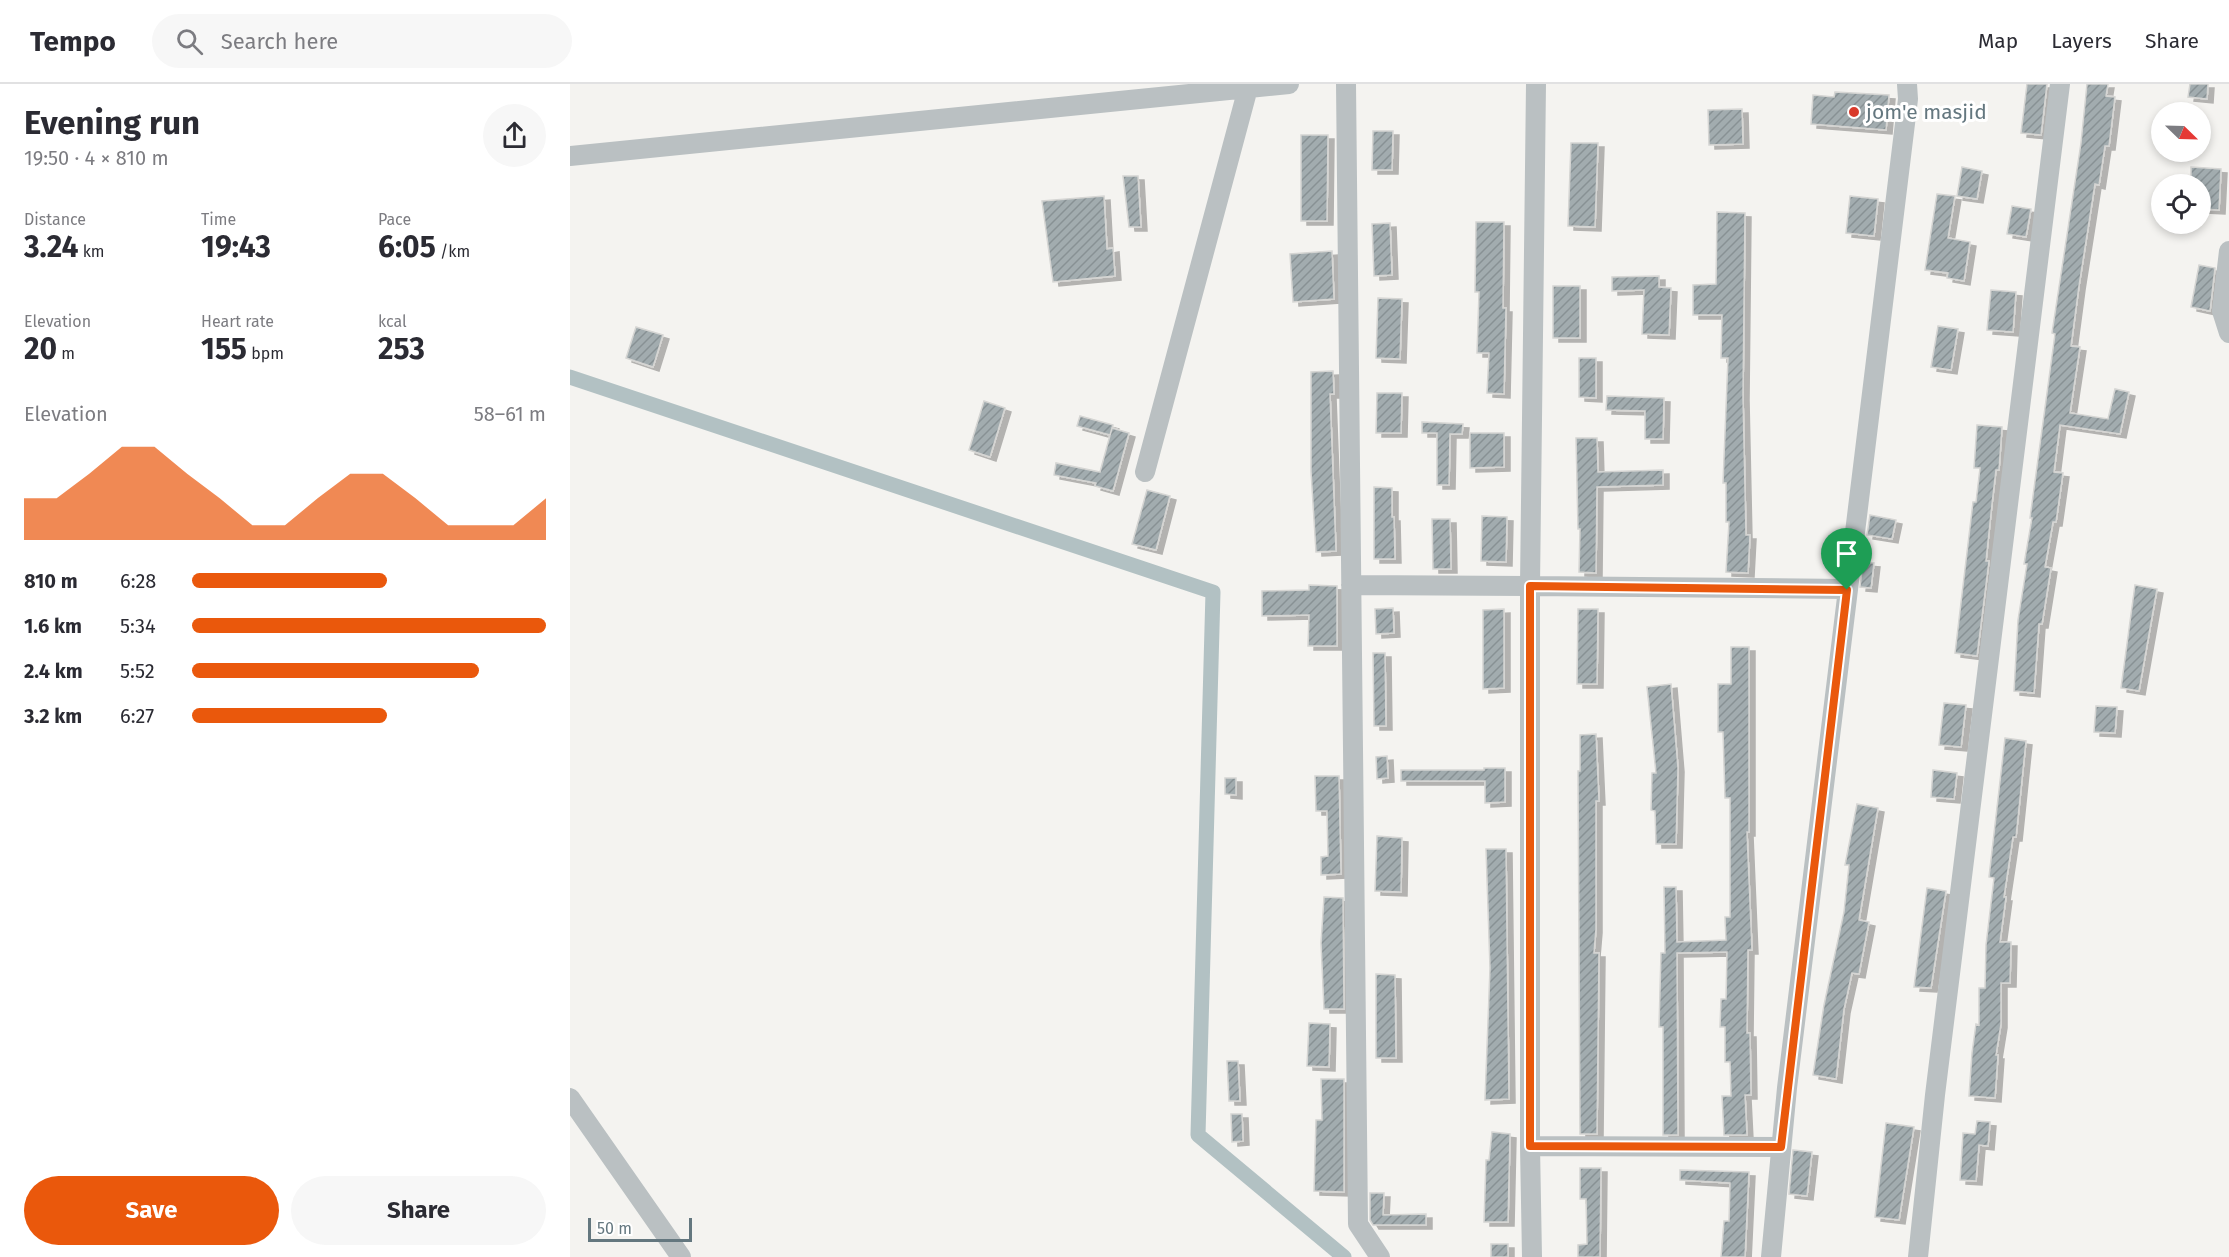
<!DOCTYPE html>
<html lang="en">
<head>
<meta charset="utf-8">
<style>
  :root { --surface:#fff; --page:#f7f7f7; --text:#2b2b33; --muted:#7c7c81; --line:#e1e1e2; --accent:#ea580c }
  body { margin:0; font-family:"Fira Sans",sans-serif; background:var(--page); color:var(--text); height:100vh; display:flex; flex-direction:column; font-size:22px; white-space:nowrap }
  * { box-sizing:border-box; margin:0 }
  p { font-size:20px; color:var(--muted) }
  .icon { flex:none; width:33px; height:33px; fill:none; stroke:currentColor; stroke-width:2; stroke-linecap:round; stroke-linejoin:round }
  .map { position:relative; flex:1; overflow:hidden }
  .panel { display:flex; flex-direction:column; background:var(--surface); width:570px }
  .panel>* { flex:none }
  .needle { width:39px; rotate:113deg }
  .tools { position:absolute; left:1581px; top:18px; display:grid; gap:12px }
  .tools a { display:grid; place-items:center; width:60px; height:60px; border-radius:50%; background:var(--surface); box-shadow:0 3px 9px #0003; font-size:30px }
  .scale { position:absolute; left:18px; bottom:15px; width:104px; box-sizing:border-box; padding-left:6px; border:3px solid #64777f; border-top:0; font-size:16px; line-height:21px; white-space:nowrap; color:#64777f; -webkit-text-stroke:4px #fff; paint-order:stroke }
  .pin { position:absolute; display:grid; place-items:center; width:51px; height:51px; color:#fff; margin:-62px -26px; border-radius:50% 50% 50% 0; rotate:-45deg; box-shadow:0 0 6px #0007 }
  .pin .icon { rotate:45deg }
  .round { display:grid; place-items:center; flex:none; width:63px; height:63px; border-radius:32px; background:var(--page) }
  .overview { display:flex; align-items:center; justify-content:space-between; height:102px; padding:0 24px }
  h1 { font-size:33px; font-weight:700; line-height:45px }
  .figures { display:grid; grid-template-columns:repeat(3,1fr); gap:9px; height:102px; padding:6px 24px }
  .figures div { display:grid; align-content:center }
  .figures b { font-size:30px; font-weight:700 }
  .figures small { font-size:16px; font-weight:400 }
  .figures p { font-size:16px }
  .chart { height:168px; padding:12px 24px }
  .chart p { display:flex; justify-content:space-between }
  .chart svg { width:100%; height:108px; margin-top:6px; fill:var(--accent); opacity:.7 }
  .button { display:flex; gap:12px; margin-top:auto; padding:12px 24px }
  .button a { flex:1; height:69px; border-radius:36px; background:var(--accent); color:#fff; font-size:24px; font-weight:700; line-height:69px; text-align:center }
  .button a+a { background:var(--page); color:var(--text) }
  ul { padding:0 24px; list-style:none; font-size:20px }
  li { display:grid; grid-template-columns:96px 72px 1fr; align-items:center; height:45px }
  li i { height:15px; border-radius:8px; background:var(--accent) }
  header { display:flex; align-items:center; gap:36px; box-sizing:border-box; height:84px; padding:0 30px; background:var(--surface); border-bottom:2px solid var(--line) }
  header strong { font-size:28px }
  nav { display:flex; gap:33px; margin-inline-start:auto; font-size:21px }
  .search { width:420px; height:54px; background:var(--page); display:flex; align-items:center; gap:15px; box-sizing:border-box; padding:0 21px; border-radius:33px; color:var(--muted); font-size:22px }
  main { display:flex; flex:1; min-height:0 }
  .map>svg:first-child { display:block }
  .lines { fill:none; stroke-linecap:round; stroke-linejoin:round }
  .canal { stroke:#b2c1c3; stroke-width:15 }
  .building { fill:url(#building-hatch); stroke:#d5d5d3; stroke-width:1.5; filter:url(#shadow) }
  .minor { stroke:#bac0c2; stroke-width:20 }
  .route-casing { stroke:#fff; stroke-width:12 }
  .route { stroke:#ea580c; stroke-width:8 }
  .poi-dot { fill:#d93a2b; stroke:#fff; stroke-width:2 }
  .labels { text-anchor:middle; stroke-width:6; stroke-linejoin:round; paint-order:stroke }
  .poi-label { font-size:21px; fill:#64777f; stroke:#fff; text-anchor:start }
</style>
</head>
<body>
<header>
<strong>Tempo</strong>
<div class="search"><svg class="icon" aria-label="search" viewBox="0 0 24 24"><circle cx="10" cy="10" r="6"/><path d="M15 15l6 6"/></svg>Search here</div>
<nav><a>Map</a><a>Layers</a><a>Share</a></nav>
</header>
<main>
<section class="panel">
<div class="overview"><div><h1>Evening run</h1><p>19:50 · 4 × 810 m</p></div><a class="round"><svg class="icon" aria-label="share" viewBox="0 0 24 24"><path d="M12 15V3M7 8l5-5 5 5M5 13v7h14v-7"/></svg></a></div>
<div class="figures">
<div><p>Distance</p><b>3.24<small> km</small></b></div>
<div><p>Time</p><b>19:43</b></div>
<div><p>Pace</p><b>6:05<small> /km</small></b></div>
</div>
<div class="figures">
<div><p>Elevation</p><b>20<small> m</small></b></div>
<div><p>Heart rate</p><b>155<small> bpm</small></b></div>
<div><p>kcal</p><b>253</b></div>
</div>
<div class="chart"><p><span>Elevation</span>58–61 m</p>
<svg viewBox="0 0 160 44" preserveAspectRatio="none"><path d="M0 44V27L10 27L20 17L30 6L40 6L50 17L60 27L70 38L80 38L90 27L100 17L110 17L120 27L130 38L140 38L150 38L160 27V44z"/></svg>
</div>
<ul>
<li><b>810 m</b>6:28<i style="width:55%"></i></li>
<li><b>1.6 km</b>5:34<i style="width:100%"></i></li>
<li><b>2.4 km</b>5:52<i style="width:81%"></i></li>
<li><b>3.2 km</b>6:27<i style="width:55%"></i></li>
</ul>
<div class="button"><a>Save</a><a>Share</a></div>
</section>
<div class="map">
<svg width="1659" height="1173" viewBox="0 0 1659 1173">
  <defs>
    <pattern id="building-hatch" width="6" height="6" patternUnits="userSpaceOnUse" patternTransform="scale(1.5)"><rect width="6" height="6" fill="#a2acaf"/><path d="M-1 1l2-2M0 6l6-6M5 7l2-2" fill="none" stroke="#889194"/></pattern>
    <filter id="shadow"><feDropShadow dx="6" dy="4" stdDeviation="0" flood-color="#0004"/></filter>
  </defs>
  <rect width="100%" height="100%" fill="#f4f3f0"/>
  <g class="lines">
    <path class="canal" d="M 0,293 L 643,508 L 628,1051 L 774,1173"/>
  </g>
  <path class="building" d="M 1457,0 L 1477,0 L 1471,51 L 1451,49 Z
    M 1517,0 L 1538,0 L 1536,12 L 1545,13 L 1539,62 L 1535,62 L 1529,101 L 1525,100 L 1509,202 L 1501,262 L 1510,263 L 1500,329 L 1538,335 L 1545,305 L 1559,308 L 1550,350 L 1490,341 L 1484,388 L 1493,389 L 1486,438 L 1483,438 L 1475,483 L 1481,484 L 1472,540 L 1469,540 L 1464,609 L 1444,607 L 1448,536 L 1457,480 L 1454,480 L 1462,434 L 1460,434 L 1485,250 L 1482,249 L 1511,59 Z
    M 1620,0 L 1638,0 L 1637,15 L 1618,13 Z
    M 1265,8 L 1319,11 L 1316,46 L 1241,40 L 1243,11 L 1264,13 Z
    M 1172,25 L 1173,60 L 1139,61 L 1138,26 Z
    M 803,47 L 823,47 L 822,86 L 802,86 Z
    M 731,51 L 758,51 L 757,137 L 731,137 Z
    M 1001,59 L 1028,59 L 1025,143 L 998,142 Z
    M 1392,83 L 1412,87 L 1407,115 L 1387,112 Z
    M 1621,83 L 1651,85 L 1649,126 L 1630,125 L 1630,100 L 1621,100 Z
    M 553,92 L 568,92 L 571,143 L 559,143 Z
    M 1367,110 L 1385,112 L 1378,154 L 1400,158 L 1394,197 L 1377,194 L 1378,189 L 1355,186 Z
    M 534,112 L 537,165 L 543,164 L 545,192 L 483,198 L 472,117 Z
    M 1280,112 L 1308,115 L 1304,152 L 1276,149 Z
    M 1442,122 L 1461,125 L 1456,153 L 1437,150 Z
    M 1147,128 L 1175,129 L 1173,312 L 1176,451 L 1180,451 L 1178,489 L 1156,488 L 1159,438 L 1156,438 L 1156,399 L 1153,399 L 1158,274 L 1151,274 L 1152,231 L 1123,231 L 1123,201 L 1146,200 Z
    M 906,138 L 934,138 L 933,224 L 936,224 L 934,310 L 917,309 L 919,269 L 907,269 L 909,208 L 905,208 Z
    M 820,139 L 822,191 L 804,192 L 802,140 Z
    M 762,167 L 764,215 L 723,218 L 720,170 Z
    M 1629,181 L 1645,184 L 1640,227 L 1621,223 Z
    M 1089,192 L 1089,203 L 1101,204 L 1099,251 L 1072,250 L 1074,206 L 1042,207 L 1042,193 Z
    M 983,202 L 1010,202 L 1010,254 L 983,254 Z
    M 1421,206 L 1446,208 L 1443,248 L 1417,246 Z
    M 808,214 L 832,215 L 830,275 L 806,274 Z
    M 1368,242 L 1388,245 L 1381,286 L 1361,283 Z
    M 66,243 L 93,251 L 83,283 L 56,274 Z
    M 1009,274 L 1026,274 L 1026,314 L 1009,313 Z
    M 763,287 L 764,310 L 760,310 L 766,467 L 746,468 L 741,387 L 741,288 Z
    M 807,309 L 832,309 L 831,349 L 806,349 Z
    M 1037,312 L 1094,314 L 1093,355 L 1075,355 L 1075,327 L 1036,326 Z
    M 414,317 L 435,324 L 420,373 L 399,366 Z
    M 510,332 L 543,341 L 540,351 L 507,342 Z
    M 852,338 L 893,340 L 892,350 L 880,350 L 879,401 L 867,401 L 867,349 L 852,349 Z
    M 1407,341 L 1432,343 L 1429,386 L 1426,386 L 1422,420 L 1416,477 L 1419,477 L 1407,572 L 1385,569 L 1403,418 L 1406,418 L 1410,384 L 1404,384 Z
    M 542,344 L 559,349 L 543,407 L 525,402 L 526,399 L 484,391 L 486,379 L 530,388 Z
    M 900,349 L 934,349 L 934,383 L 900,384 Z
    M 1006,354 L 1027,354 L 1028,388 L 1093,386 L 1093,401 L 1027,403 L 1026,489 L 1009,488 L 1010,445 L 1008,445 Z
    M 804,403 L 822,404 L 822,433 L 824,433 L 825,475 L 804,475 Z
    M 577,406 L 600,412 L 586,466 L 562,460 Z
    M 1300,431 L 1326,436 L 1322,455 L 1297,451 Z
    M 912,432 L 937,433 L 936,478 L 911,477 Z
    M 862,435 L 880,435 L 881,485 L 863,485 Z
    M 1293,478 L 1304,479 L 1301,504 L 1290,503 Z
    M 739,501 L 767,502 L 767,562 L 738,562 L 739,531 L 692,532 L 692,507 L 739,506 Z
    M 1565,501 L 1587,505 L 1569,607 L 1551,604 Z
    M 823,524 L 824,549 L 806,550 L 805,525 Z
    M 934,525 L 934,604 L 913,605 L 913,526 Z
    M 1008,525 L 1028,525 L 1027,600 L 1007,600 Z
    M 1161,563 L 1179,563 L 1179,748 L 1177,748 L 1182,866 L 1178,866 L 1177,949 L 1180,949 L 1181,1011 L 1175,1011 L 1177,1051 L 1154,1051 L 1152,1012 L 1161,1012 L 1160,978 L 1155,978 L 1155,943 L 1150,943 L 1151,915 L 1156,915 L 1157,868 L 1107,869 L 1108,1051 L 1093,1051 L 1093,943 L 1089,943 L 1091,869 L 1095,869 L 1094,803 L 1106,803 L 1107,858 L 1156,856 L 1155,833 L 1160,833 L 1160,714 L 1155,714 L 1153,648 L 1148,648 L 1148,600 L 1161,600 Z
    M 803,569 L 815,569 L 816,642 L 804,642 Z
    M 1101,600 L 1108,684 L 1106,760 L 1086,760 L 1085,727 L 1081,726 L 1082,689 L 1086,689 L 1077,603 Z
    M 1374,619 L 1396,621 L 1391,663 L 1369,661 Z
    M 1526,622 L 1547,623 L 1545,649 L 1524,648 Z
    M 1026,650 L 1029,717 L 1026,717 L 1026,845 L 1024,869 L 1029,869 L 1027,1050 L 1010,1050 L 1008,687 L 1010,687 L 1010,651 Z
    M 1435,654 L 1456,657 L 1446,753 L 1443,753 L 1434,813 L 1436,813 L 1430,858 L 1441,858 L 1440,899 L 1431,899 L 1431,940 L 1426,971 L 1428,971 L 1425,1014 L 1399,1012 L 1402,969 L 1406,940 L 1409,941 L 1409,904 L 1415,904 L 1416,861 L 1424,794 L 1419,793 Z
    M 817,672 L 818,694 L 807,695 L 806,673 Z
    M 914,684 L 935,684 L 935,718 L 915,719 L 915,697 L 831,697 L 831,686 L 914,686 Z
    M 1363,686 L 1387,689 L 1384,715 L 1361,713 Z
    M 745,692 L 769,692 L 771,790 L 751,791 L 751,773 L 758,772 L 757,727 L 746,727 Z
    M 655,694 L 666,694 L 666,711 L 655,710 Z
    M 1287,720 L 1308,724 L 1289,836 L 1299,838 L 1289,890 L 1282,889 L 1274,925 L 1266,995 L 1243,991 L 1254,921 L 1274,828 L 1279,781 L 1275,781 Z
    M 807,752 L 832,754 L 831,808 L 805,807 Z
    M 916,765 L 936,765 L 939,1015 L 915,1016 L 920,884 Z
    M 1357,804 L 1376,807 L 1361,904 L 1344,903 Z
    M 754,813 L 773,814 L 774,925 L 754,925 L 751,859 Z
    M 806,890 L 825,891 L 826,974 L 806,974 Z
    M 739,939 L 760,940 L 759,983 L 737,982 Z
    M 657,977 L 668,977 L 670,1017 L 659,1017 Z
    M 751,995 L 774,995 L 774,1108 L 744,1107 L 746,1036 L 752,1036 Z
    M 661,1030 L 672,1030 L 673,1057 L 662,1058 Z
    M 1407,1037 L 1420,1038 L 1418,1062 L 1409,1061 L 1406,1097 L 1390,1096 L 1393,1049 L 1405,1050 Z
    M 1316,1039 L 1344,1043 L 1329,1136 L 1305,1133 Z
    M 922,1048 L 940,1050 L 938,1138 L 914,1138 L 916,1076 L 919,1076 Z
    M 1223,1066 L 1242,1068 L 1237,1112 L 1219,1110 Z
    M 1010,1084 L 1031,1084 L 1030,1173 L 1008,1173 L 1008,1161 L 1017,1160 L 1016,1115 L 1010,1115 Z
    M 1110,1086 L 1179,1088 L 1175,1173 L 1151,1173 L 1154,1137 L 1159,1137 L 1160,1099 L 1110,1096 Z
    M 800,1109 L 814,1109 L 813,1131 L 856,1130 L 856,1141 L 803,1141 L 800,1136 Z
    M 921,1160 L 938,1160 L 938,1173 L 921,1173 Z"/>
  <g class="lines">
    <path class="minor" d="M 776,0 L 788,1140 L 810,1173
      M 0,72 L 719,0
      M 1659,167 L 1652,227 L 1659,249
      M 575,388 L 678,4
      M 781,501 L 960,502 L 966,0
      M 0,1014 L 111,1173
      M 960,1062 L 960,502 L 1277,505
      M 962,1173 L 960,1062 L 1211,1063
      M 1201,1173 L 1217,1004 L 1338,15 L 1337,0
      M 1348,1173 L 1365,1011 L 1490,0"/>
  </g>
  <g class="lines">
    <g class="route-casing">
      <path id="route" d="M 960,502 L 1277,506 L 1211,1063 L 960,1062 Z"/>
    </g>
    <use href="#route" class="route"/>
  </g>
  <circle class="poi-dot" cx="1284" cy="28" r="6"/>
  <g class="labels">
    <g class="poi-label">
      <text x="1296" y="35">jom'e masjid</text>
    </g>
  </g>
</svg>
<div class="tools">
<a><svg class="needle" viewBox="-14 -14 28 28"><path d="M0-13l5 13h-10z" fill="#e53935"/><path d="M0 13l5-13h-10z" fill="#7c7c81"/></svg></a>
<a><svg class="icon" aria-label="locate" viewBox="0 0 24 24"><circle cx="12" cy="12" r="6"/><path d="M12 2v4M12 18v4M2 12h4M18 12h4"/></svg></a>
</div>
<div class="scale">50 m</div>
<div class="pin" style="left:1277px;top:506px;background:#1e9e55"><svg class="icon" aria-label="arrive" viewBox="0 0 24 24"><path d="M6 21V4h12l-3 4 3 4H6"/></svg></div>
</div>
</main>
</body>
</html>
